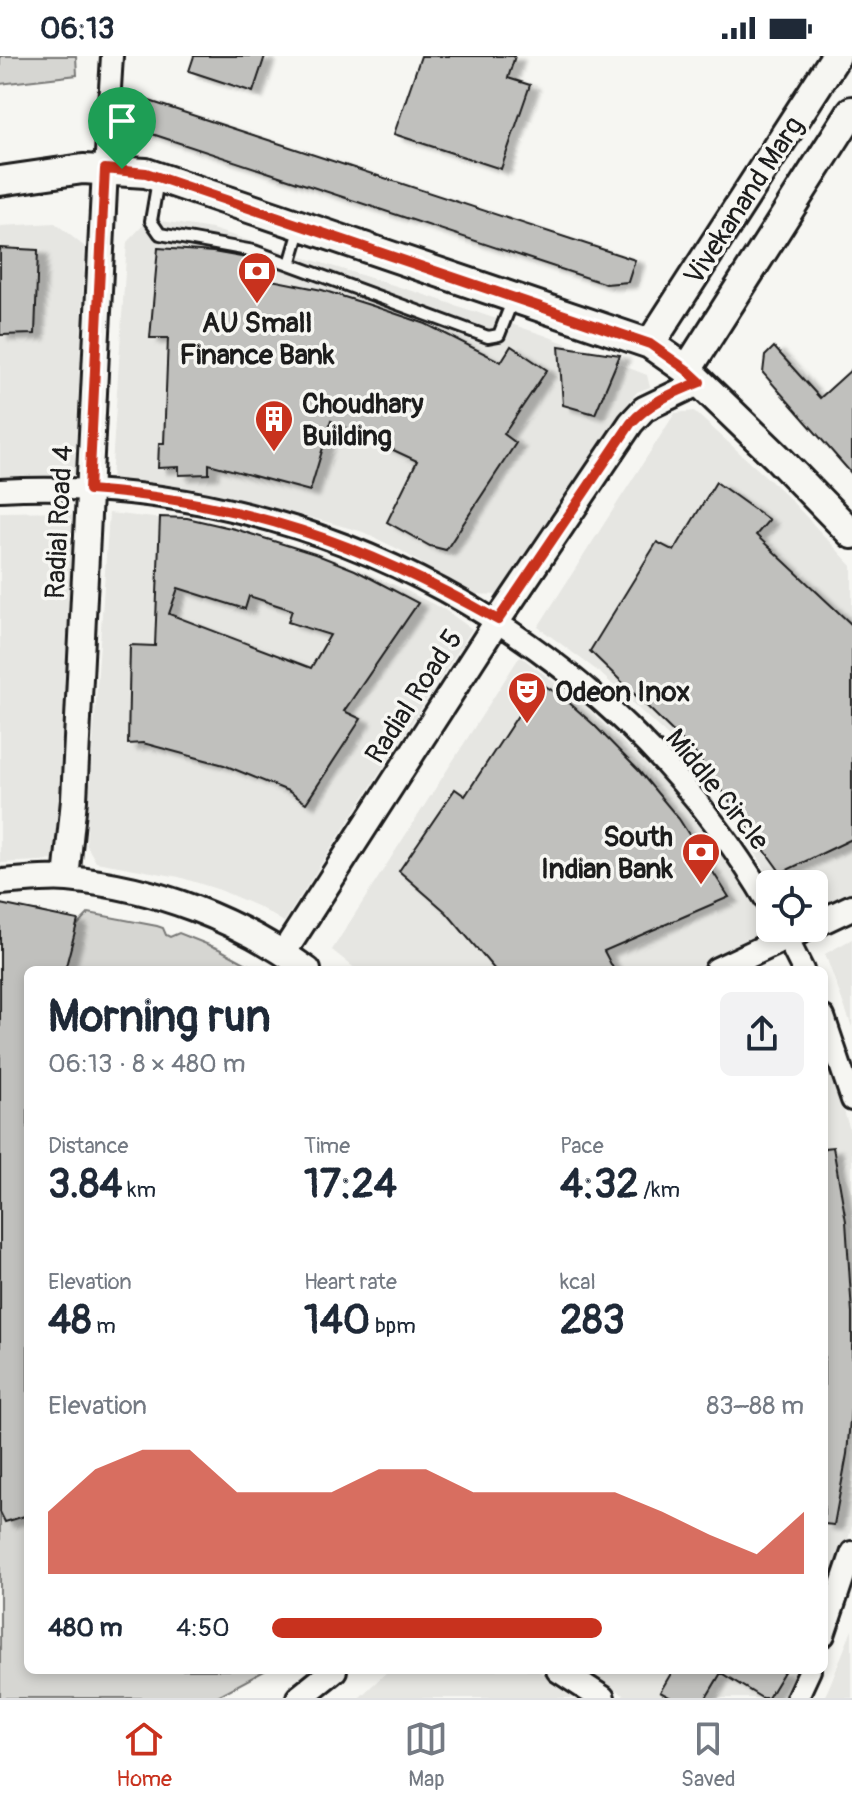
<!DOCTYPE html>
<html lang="en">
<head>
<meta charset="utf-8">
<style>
  :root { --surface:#fff; --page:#f2f2f3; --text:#1f2937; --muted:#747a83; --line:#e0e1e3; --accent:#c8321e }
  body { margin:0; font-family:Pangolin,sans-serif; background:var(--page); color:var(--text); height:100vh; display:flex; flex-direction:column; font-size:30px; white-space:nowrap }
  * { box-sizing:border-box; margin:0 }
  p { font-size:26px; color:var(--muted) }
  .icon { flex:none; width:44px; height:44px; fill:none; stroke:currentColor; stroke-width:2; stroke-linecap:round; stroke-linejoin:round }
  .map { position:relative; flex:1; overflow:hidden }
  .drawer { position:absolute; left:24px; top:910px; width:804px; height:708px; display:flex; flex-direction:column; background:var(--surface); border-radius:12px; box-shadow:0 4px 12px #0003 }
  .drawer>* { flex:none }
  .fabs { position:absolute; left:756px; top:814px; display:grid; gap:16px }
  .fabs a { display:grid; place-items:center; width:72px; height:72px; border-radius:12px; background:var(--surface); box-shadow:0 4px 12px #0003; font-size:40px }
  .pin { position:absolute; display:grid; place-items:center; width:68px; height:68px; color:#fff; margin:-82px -34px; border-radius:50% 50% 50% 0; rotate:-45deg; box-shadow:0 0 8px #0007 }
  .pin .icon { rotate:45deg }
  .round { display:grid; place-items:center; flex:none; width:84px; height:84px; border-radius:12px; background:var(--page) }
  .summary { display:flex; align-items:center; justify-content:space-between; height:136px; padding:0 24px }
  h1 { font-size:44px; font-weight:700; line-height:60px }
  .figures { display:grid; grid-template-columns:repeat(3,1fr); gap:12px; height:136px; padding:8px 24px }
  .figures div { display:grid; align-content:center }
  .figures b { font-size:40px; font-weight:700 }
  .figures small { font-size:22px; font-weight:400 }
  .figures p { font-size:22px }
  .chart { height:224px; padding:16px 24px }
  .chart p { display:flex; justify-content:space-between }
  .chart svg { width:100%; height:144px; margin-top:8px; fill:var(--accent); opacity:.7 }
  ul { padding:0 24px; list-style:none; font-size:26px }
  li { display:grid; grid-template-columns:128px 96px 1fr; align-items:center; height:60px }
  li i { height:20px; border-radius:10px; background:var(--accent) }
  .status { display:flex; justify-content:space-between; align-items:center; height:56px; padding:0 40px; background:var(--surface); direction:ltr }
  .status svg { height:22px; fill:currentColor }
  .dock { display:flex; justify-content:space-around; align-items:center; height:112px; border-top:2px solid var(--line); background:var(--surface); font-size:22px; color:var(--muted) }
  .dock a { display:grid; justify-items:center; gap:4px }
  .dock .on { color:var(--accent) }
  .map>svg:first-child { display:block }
  .built { fill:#e6e6e2 }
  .green { fill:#d6d6d2; stroke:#797977; stroke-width:2 }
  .building { fill:#c0c0bd; stroke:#1c1c1c; stroke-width:2; fill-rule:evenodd; filter:url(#shadow) }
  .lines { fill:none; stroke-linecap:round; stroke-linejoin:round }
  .service-casing { stroke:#1c1c1c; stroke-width:16 }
  .minor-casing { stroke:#1c1c1c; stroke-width:26 }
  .tertiary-casing { stroke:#1c1c1c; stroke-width:30 }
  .secondary-casing { stroke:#1c1c1c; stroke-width:34 }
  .service { stroke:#f6f6f2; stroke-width:10 }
  .minor { stroke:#f6f6f2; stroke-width:20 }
  .tertiary { stroke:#f6f6f2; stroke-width:24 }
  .secondary { stroke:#f6f6f2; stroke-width:28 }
  .route-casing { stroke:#fff; stroke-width:16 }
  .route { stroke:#c8321e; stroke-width:10 }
  .labels { text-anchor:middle; stroke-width:7; stroke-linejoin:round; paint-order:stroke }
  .street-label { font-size:28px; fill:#1c1c1c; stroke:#f6f6f2 }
  .poi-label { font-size:28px; font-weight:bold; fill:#1c1c1c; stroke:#f6f6f2; text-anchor:start }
</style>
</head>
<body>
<div class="status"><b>06:13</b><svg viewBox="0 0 49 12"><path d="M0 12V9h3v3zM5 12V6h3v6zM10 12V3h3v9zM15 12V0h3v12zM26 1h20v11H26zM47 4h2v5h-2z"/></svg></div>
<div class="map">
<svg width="852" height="1642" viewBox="0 0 852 1642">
  <defs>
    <filter id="shadow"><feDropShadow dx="9" dy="5" stdDeviation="2" flood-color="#0004"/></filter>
  </defs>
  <rect width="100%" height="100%" fill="#f6f6f2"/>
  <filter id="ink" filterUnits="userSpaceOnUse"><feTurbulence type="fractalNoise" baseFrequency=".0125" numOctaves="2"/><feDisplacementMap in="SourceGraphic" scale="16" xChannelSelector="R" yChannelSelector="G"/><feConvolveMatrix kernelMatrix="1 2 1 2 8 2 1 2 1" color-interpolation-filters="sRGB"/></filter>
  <g filter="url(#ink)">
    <path class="built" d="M 149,163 L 212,173 L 419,237 L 544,279 L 647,319 L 650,331 L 637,336 L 629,346 L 501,539 L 470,538 L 400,494 L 363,476 L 338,469 L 233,441 L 175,430 L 111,424 L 127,186 Z
      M 55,167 L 85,191 L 75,418 L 58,422 L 0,423 L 0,170 Z
      M 694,355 L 786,439 L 852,510 L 852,845 L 814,865 L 814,828 L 773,828 L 722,738 L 685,696 L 599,616 L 538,571 L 675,357 Z
      M 77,455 L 57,804 L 0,807 L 0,456 Z
      M 109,457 L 181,465 L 290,490 L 395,529 L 445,554 L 472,573 L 284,866 L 259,851 L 220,834 L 179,821 L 96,806 L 86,788 Z
      M 520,600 L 583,648 L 664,726 L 733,813 L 763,861 L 780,894 L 742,914 L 357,914 L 332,894 Z
      M 852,883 L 852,971 L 825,898 Z
      M 824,990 L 852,1081 L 852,1470 L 824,1561 Z
      M 852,1574 L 852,1642 L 824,1642 L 829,1631 Z
      M 389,1614 L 537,1614 L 579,1642 L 359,1642 Z
      M 585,1614 L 802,1614 L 788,1642 L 628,1642 Z"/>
    <path class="green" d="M 0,0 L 76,0 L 77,19 L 0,28 Z
      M 40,855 L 50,871 L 72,875 L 89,857 L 157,870 L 163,872 L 166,879 L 170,881 L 179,877 L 219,893 L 258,914 L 28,914 L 28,1614 L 266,1614 L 214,1642 L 0,1642 L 0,857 Z"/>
    <path class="building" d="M 194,0 L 265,0 L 253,36 L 189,15 Z
      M 421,0 L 515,0 L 508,22 L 530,29 L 501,113 L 394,78 Z
      M 131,39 L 635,204 L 628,226 L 606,228 L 122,68 Z
      M 0,192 L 38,194 L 35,278 L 0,279 Z
      M 158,192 L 213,196 L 247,202 L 246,219 L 322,234 L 373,250 L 426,268 L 501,306 L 511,290 L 547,314 L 504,378 L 516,387 L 446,494 L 430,490 L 387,466 L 417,405 L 331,365 L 310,435 L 209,408 L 209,418 L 179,419 L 179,411 L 158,412 L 159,387 L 164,387 L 168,282 L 150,282 Z
      M 559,290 L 620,299 L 595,358 L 563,349 Z
      M 774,291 L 820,342 L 852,313 L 852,418 L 763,317 L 765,300 Z
      M 716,426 L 769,464 L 756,479 L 852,569 L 852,783 L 781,817 L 694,696 L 590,595 L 657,486 L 674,495 Z
      M 160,461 L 187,462 L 235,473 L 315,498 L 355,514 L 418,547 L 344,655 L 361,663 L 306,747 L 288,735 L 224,709 L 143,687 L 128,688 L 130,589 L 155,590 ZM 178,532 L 245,553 L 249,540 L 292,554 L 288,566 L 330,579 L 311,612 L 169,558 Z
      M 544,629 L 565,643 L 594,669 L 639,715 L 679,763 L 729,841 L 604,895 L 614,914 L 495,914 L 446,856 L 399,815 L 455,733 L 465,740 L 528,644 L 532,646 Z
      M 0,848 L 78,864 L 65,914 L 28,914 L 28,1459 L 5,1466 L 0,1456 Z
      M 833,1091 L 846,1165 L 852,1257 L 852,1341 L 847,1398 L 834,1469 L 824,1468 L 824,1092 Z
      M 673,1614 L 785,1614 L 768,1642 L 762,1642 L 721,1617 L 706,1642 L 671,1642 L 660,1636 Z"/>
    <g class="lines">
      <g class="service-casing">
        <path id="service" d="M 158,124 L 151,165 L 160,178 L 254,195 L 488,281 L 499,279 L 513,243
          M 290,208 L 301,171"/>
      </g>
      <g class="minor-casing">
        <path id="minor" d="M 105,113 L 112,0
          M 0,434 C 313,417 612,580 770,851
          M 782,872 L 803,914
          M 824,961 L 852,1044
          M 824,1579 L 852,1496
          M 797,1642 L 810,1614"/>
      </g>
      <g class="tertiary-casing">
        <path id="tertiary" d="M 66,823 L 74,744 L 105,113
          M 0,826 C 22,825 46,821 68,823 C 154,831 238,863 308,914
          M 814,869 L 852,851
          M 284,896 L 498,564 L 631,367 L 644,353 L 700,326
          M 717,914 L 807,872
          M 559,1614 L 602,1642
          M 299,1642 L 334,1614"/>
      </g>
      <g class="secondary-casing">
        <path id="secondary" d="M 0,125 L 83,113 L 146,117 L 650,288 L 687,314 L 777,401 L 852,478
          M 650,288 L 836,0
          M 687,314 L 852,55"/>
      </g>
      <use href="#service" class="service"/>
      <use href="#minor" class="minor"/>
      <use href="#tertiary" class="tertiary"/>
      <use href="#secondary" class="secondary"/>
    </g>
  </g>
  <g class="lines" filter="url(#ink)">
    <g class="route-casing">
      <path id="route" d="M 105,113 L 146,117 L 650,288 L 687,314 L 700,326 C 673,337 650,346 631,367 L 498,564 C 364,488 244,445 89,434 Z"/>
    </g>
    <use href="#route" class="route"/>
  </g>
  <defs>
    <g id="bank-pin" transform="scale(2)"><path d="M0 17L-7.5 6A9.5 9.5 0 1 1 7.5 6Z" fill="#c8321e" stroke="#f6f6f2"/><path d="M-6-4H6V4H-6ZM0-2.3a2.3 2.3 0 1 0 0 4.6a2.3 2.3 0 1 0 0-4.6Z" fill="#fff"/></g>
    <g id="building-pin" transform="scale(2)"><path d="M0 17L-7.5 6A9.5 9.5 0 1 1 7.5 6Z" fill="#c8321e" stroke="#f6f6f2"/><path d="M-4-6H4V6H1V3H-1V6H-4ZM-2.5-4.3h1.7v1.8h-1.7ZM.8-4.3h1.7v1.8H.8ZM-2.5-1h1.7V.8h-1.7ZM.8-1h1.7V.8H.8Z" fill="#fff"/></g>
    <g id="theatre-pin" transform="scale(2)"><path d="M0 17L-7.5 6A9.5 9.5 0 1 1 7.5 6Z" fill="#c8321e" stroke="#f6f6f2"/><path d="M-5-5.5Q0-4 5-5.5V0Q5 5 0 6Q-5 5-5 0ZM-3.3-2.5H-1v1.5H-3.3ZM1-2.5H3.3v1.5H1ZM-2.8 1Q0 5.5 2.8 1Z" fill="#fff"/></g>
  </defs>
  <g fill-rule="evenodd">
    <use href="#bank-pin" x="257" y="215"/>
    <use href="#building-pin" x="274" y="363"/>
    <use href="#theatre-pin" x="527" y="635"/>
    <use href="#bank-pin" x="701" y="796"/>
  </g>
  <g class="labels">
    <g class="street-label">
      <text transform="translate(743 144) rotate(-57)" y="10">Vivekanand Marg</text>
      <text transform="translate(58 466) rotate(-87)" y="10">Radial Road 4</text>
      <text transform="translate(413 640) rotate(-57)" y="10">Radial Road 5</text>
      <text transform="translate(718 733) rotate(51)" y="10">Middle Circle</text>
    </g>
    <g class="poi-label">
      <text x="257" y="276" text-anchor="middle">AU Small<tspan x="257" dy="32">Finance Bank</tspan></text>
      <text x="302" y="357">Choudhary<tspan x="302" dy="32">Building</tspan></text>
      <text x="555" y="645">Odeon Inox</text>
      <text x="673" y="790" text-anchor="end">South<tspan x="673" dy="32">Indian Bank</tspan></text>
    </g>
  </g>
</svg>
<div class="fabs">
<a><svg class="icon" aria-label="locate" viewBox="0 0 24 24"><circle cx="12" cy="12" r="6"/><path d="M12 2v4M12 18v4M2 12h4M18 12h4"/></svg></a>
</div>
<div class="pin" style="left:122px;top:113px;background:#1e9e55"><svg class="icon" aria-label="arrive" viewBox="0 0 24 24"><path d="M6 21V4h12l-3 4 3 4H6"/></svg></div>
<section class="drawer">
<div class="summary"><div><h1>Morning run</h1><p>06:13 · 8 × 480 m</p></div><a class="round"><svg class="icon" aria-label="share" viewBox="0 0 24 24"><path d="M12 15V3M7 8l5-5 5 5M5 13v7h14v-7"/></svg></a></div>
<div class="figures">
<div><p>Distance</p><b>3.84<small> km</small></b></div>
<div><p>Time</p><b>17:24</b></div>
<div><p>Pace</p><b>4:32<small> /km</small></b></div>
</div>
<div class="figures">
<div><p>Elevation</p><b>48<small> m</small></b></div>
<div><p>Heart rate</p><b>140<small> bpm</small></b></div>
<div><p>kcal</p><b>283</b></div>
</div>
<div class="chart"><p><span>Elevation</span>83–88 m</p>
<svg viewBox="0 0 160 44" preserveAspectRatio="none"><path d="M0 44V25L10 12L20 6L30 6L40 19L50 19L60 19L70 12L80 12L90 19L100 19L110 19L120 19L130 25L140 32L150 38L160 25V44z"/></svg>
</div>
<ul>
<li><b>480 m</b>4:50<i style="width:62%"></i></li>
</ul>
</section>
</div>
<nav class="dock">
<a class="on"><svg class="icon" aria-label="home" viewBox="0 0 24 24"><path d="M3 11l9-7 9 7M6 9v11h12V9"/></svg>Home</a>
<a><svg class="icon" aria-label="map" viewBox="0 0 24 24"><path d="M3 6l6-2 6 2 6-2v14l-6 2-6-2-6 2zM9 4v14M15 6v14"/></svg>Map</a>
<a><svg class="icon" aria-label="saved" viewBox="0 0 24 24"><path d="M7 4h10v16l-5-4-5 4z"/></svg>Saved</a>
</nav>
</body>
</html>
